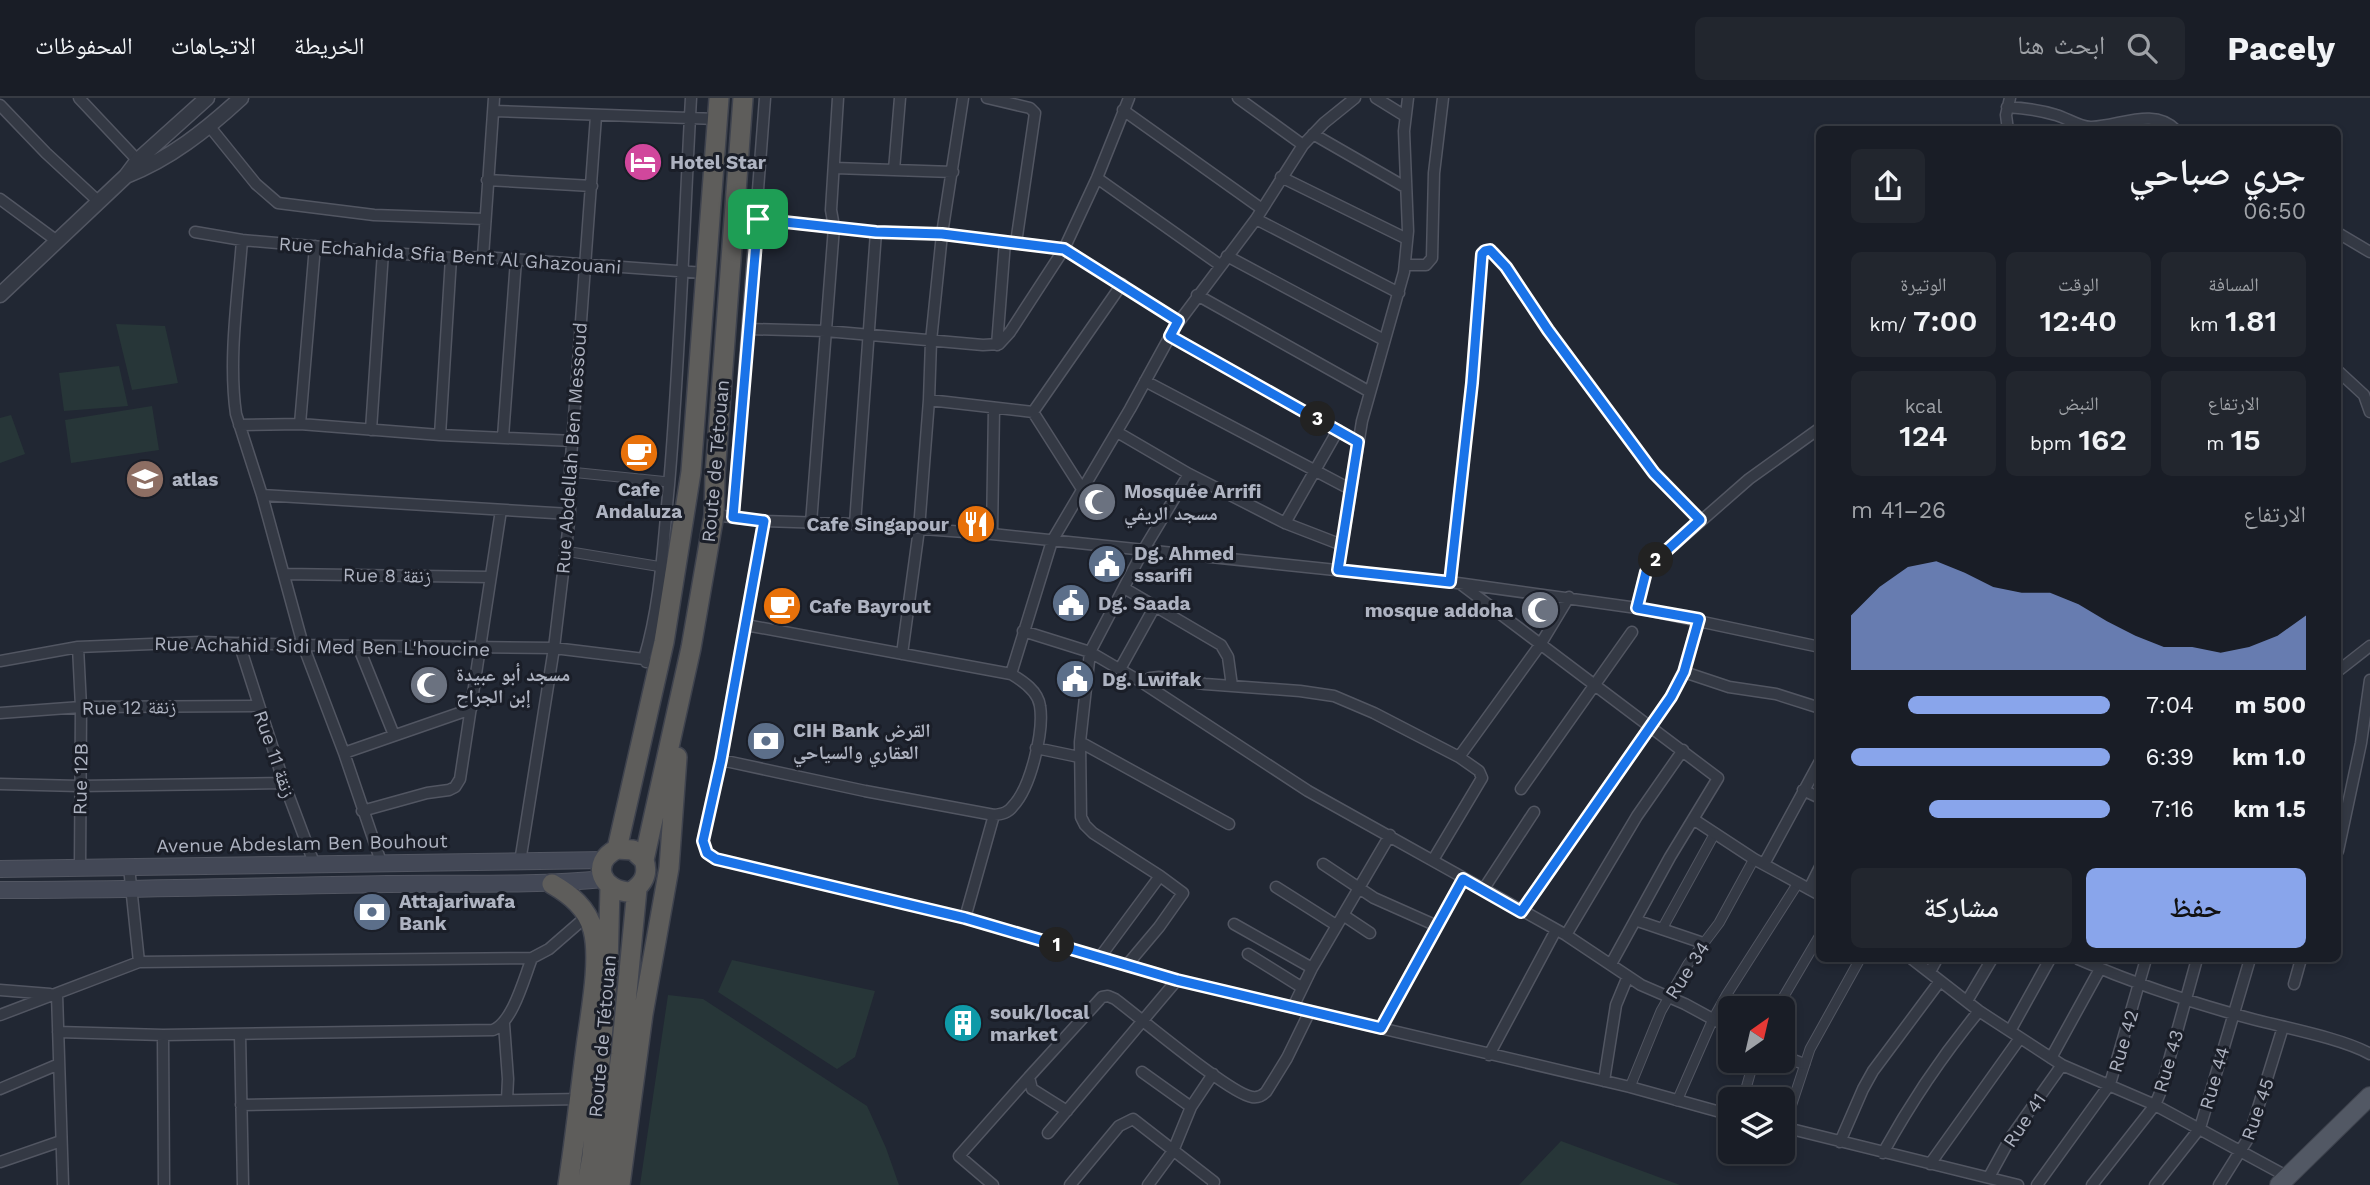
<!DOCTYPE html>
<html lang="ar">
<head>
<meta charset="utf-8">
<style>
  :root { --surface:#191d26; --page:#22262e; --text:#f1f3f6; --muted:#9fa2a7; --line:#373b43; --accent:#89a5eb }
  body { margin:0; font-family:"Work Sans","Noto Naskh Arabic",sans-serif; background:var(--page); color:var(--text); direction:rtl; height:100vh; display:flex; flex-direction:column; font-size:26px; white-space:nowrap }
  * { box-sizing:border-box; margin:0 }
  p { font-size:23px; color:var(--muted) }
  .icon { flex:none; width:38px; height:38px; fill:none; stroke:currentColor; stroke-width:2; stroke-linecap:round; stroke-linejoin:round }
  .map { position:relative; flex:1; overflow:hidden; direction:ltr }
  .drawer { position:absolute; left:1816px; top:28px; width:525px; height:836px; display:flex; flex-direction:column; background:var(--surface); border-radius:10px; box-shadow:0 4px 10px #0003,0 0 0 2px var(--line); direction:rtl }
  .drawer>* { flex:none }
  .needle { width:46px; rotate:34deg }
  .tools { position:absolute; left:1718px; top:898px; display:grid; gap:14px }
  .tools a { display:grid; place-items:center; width:77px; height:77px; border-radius:10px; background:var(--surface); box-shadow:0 4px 10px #0003,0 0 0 2px var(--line); font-size:35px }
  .pin { position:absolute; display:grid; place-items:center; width:60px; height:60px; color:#fff; margin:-30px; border-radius:14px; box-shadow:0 4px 10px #0006 }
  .km { position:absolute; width:35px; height:35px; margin:-18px; border-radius:50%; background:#222; color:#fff; font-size:19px; line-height:35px; text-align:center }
  .round { display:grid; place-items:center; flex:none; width:74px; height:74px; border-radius:10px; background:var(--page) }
  .overview { display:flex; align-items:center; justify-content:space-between; height:119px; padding:0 35px }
  h1 { font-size:38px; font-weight:600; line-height:52px }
  .stats { display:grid; grid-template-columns:repeat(3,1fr); gap:10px; height:119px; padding:7px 35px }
  .stats div { display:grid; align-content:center; border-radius:10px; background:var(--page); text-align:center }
  .stats b { font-size:30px; font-weight:600 }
  .stats small { font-size:19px; font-weight:400 }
  .stats p { font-size:19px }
  .chart { height:196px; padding:14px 35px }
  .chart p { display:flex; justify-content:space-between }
  .chart svg { width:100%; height:126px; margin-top:7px; fill:var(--accent); opacity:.7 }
  .button { display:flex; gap:14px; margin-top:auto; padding:14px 35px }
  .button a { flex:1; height:80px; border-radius:10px; background:var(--accent); color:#111; font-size:28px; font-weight:600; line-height:80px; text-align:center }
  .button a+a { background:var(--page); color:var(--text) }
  ul { padding:0 35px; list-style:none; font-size:23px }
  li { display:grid; grid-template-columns:112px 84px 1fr; align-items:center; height:52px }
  li i { height:18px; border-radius:9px; background:var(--accent) }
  header { display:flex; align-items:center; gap:42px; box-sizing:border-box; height:98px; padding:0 35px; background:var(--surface); border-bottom:2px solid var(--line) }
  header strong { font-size:33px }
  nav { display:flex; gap:38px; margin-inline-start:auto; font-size:24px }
  .search { width:490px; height:63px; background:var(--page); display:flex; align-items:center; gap:18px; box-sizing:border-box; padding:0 24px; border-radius:10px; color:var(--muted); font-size:26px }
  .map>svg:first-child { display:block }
  .green { fill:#273638 }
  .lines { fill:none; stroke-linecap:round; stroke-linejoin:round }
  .pedestrian-casing { stroke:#525662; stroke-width:11 }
  .minor-casing { stroke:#525662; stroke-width:13 }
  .tertiary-casing { stroke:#525662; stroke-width:17 }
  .secondary-casing { stroke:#525662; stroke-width:18 }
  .primary-casing { stroke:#3e424d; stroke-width:20 }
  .trunk-casing { stroke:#3f434e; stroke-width:22 }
  .pedestrian { stroke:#343944; stroke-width:9 }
  .minor { stroke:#343944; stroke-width:10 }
  .tertiary { stroke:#343944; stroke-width:14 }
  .secondary { stroke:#434856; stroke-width:16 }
  .primary { stroke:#525864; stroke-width:18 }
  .trunk { stroke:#5e5d5b; stroke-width:19 }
  .route-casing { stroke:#fff; stroke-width:14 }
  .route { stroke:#1a73e8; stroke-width:9 }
  .labels { text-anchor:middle; stroke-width:6; stroke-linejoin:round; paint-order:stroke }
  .poi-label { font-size:19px; font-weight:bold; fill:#aeb3c1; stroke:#1a1e28; text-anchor:start }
  .street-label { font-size:19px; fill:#aeb3c1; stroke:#1a1e28 }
</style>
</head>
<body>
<header>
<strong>Pacely</strong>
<div class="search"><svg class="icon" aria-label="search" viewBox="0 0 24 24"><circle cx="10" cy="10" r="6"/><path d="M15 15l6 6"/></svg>ابحث هنا</div>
<nav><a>الخريطة</a><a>الاتجاهات</a><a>المحفوظات</a></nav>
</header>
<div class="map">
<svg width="2370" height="1087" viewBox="0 0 2370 1087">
  <rect width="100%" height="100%" fill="#212733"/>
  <path class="green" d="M 116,226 L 165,228 L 178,285 L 132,292 Z
    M 119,268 L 128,308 L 64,313 L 59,275 Z
    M 152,308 L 159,352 L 71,365 L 65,322 Z
    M 11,317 L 25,356 L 0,365 L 0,320 Z
    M 732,862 L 875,893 L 855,959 L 837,971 L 718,894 Z
    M 668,897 L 703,901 L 867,1008 L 886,1050 L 899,1087 L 640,1087 Z
    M 1561,1043 L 1680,1087 L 1519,1087 Z"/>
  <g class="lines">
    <g class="pedestrian-casing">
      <path id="pedestrian" d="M 570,374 L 669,384
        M 565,453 L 662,469
        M 1662,831 L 1715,735
        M 1777,910 L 1820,837
        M 1630,989 L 1661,913 L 1688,866 L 1719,825 L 1754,761
        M 1743,1001 L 1754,962
        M 1677,1003 L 1713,921 L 1727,896 L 1798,785
        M 1784,1030 L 1810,951 L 1860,861"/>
    </g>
    <g class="minor-casing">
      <path id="minor" d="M 79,0 L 142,67
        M 987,0 L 1030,10 L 1035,15 L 1016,145
        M 1238,0 L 1303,47
        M 1376,0 L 1405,18
        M 0,7 L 46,55 L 99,104
        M 2007,9 C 2024,10 2040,12 2056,17 C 2067,20 2081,30 2092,29 C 2120,28 2154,9 2176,32
        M 1123,12 L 1262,111
        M 494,13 L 717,21
        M 210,29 L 256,86 L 278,105 L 374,117 L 485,121
        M 2008,32 L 2006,17 L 2010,0
        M 1313,36 L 1405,89
        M 835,70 L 953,74
        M 894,72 L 900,0
        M 1281,79 L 1407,141
        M 1097,80 L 1220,167
        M 487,82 L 592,88
        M 0,101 L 57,143
        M 758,121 L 876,134 L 942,136 L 1064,151 L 1178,223
        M 1256,121 L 1399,195
        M 195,134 L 242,142 L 451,160 L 483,159 L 705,175
        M 2338,135 L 2370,154
        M 242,142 C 238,197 228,261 236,316 L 262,397 L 303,547 L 344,655 L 381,764
        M 1227,158 L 1384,242
        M 483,159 L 494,0
        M 1405,167 L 1426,167 L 1432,160 L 1434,75 L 1443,0
        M 1197,197 L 1370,294
        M 748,231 L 826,233 L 983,247 L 999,246 L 1010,234 L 1064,151 L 1097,80 L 1129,0
        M 1170,238 L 1358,344
        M 997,247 L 1005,144
        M 2338,273 L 2364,297 L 2370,314
        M 1145,283 L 1350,391
        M 929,302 L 1033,314 L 1122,186
        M 1033,314 L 1082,391
        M 300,326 L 315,148
        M 239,327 L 300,326 L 440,337 L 574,343
        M 371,332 L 383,154
        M 1117,334 L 1189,376 L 1285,425 L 1342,447
        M 440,337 L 451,160
        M 503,339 L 516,162
        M 262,397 L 570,416
        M 714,417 L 764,423 L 855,426 L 992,436 L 1450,484 L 1637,510 L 1820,549
        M 733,419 L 765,0
        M 764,423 L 721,662 L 703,743 L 707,755 L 716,761 L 965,820 L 1177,882 L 1630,989 L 1731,1017
        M 811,425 L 834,129 L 831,112 L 838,0
        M 1285,425 L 1338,332
        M 855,426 L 876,134
        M 992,436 L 994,310
        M 1338,472 L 1362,323 L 1404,174 L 1408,133 L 1404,33 L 1408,0
        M 284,476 L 490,479
        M 1450,484 L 1472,285 L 1482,156 L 1487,152 L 1494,155 L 1506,169 L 1548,232 L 1654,375 L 1700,422
        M 1462,487 L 1718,680 L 1670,759 L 1611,866
        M 1124,490 L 1221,547 L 1228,559 L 1232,588
        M 1637,510 L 1646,474 L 1653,465 L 1749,381 L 1820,330
        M 1023,533 L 1090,554 L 1143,585 L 1308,693 L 1566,837 L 1641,887 L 1685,906 L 1731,931
        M 239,545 L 284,685 L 314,765
        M 358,548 L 394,637
        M 78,549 L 81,609 L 80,771
        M 902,556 L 919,431 L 929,302 L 931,243 L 942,136 L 963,0
        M 0,563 L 78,549 L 200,544 L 303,547 L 554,550 L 644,561
        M 646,564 L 644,561 C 661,505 663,445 669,387 C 680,259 684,129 691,0
        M 1120,571 L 1155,508
        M 2338,573 L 2370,548
        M 1684,574 L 1729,589 L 1776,596 L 1820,610
        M 1011,576 L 1052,443 L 1130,311 L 1175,229 L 1256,121 L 1303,47 L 1324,25 L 1355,0
        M 1143,585 L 1150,580 L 1159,579 L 1205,586 L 1300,593 L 1334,598 L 1374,615 L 1459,659 L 1479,673 L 1482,680 L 1433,762
        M 0,615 L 81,609 L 258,608
        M 1080,644 L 1229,726
        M 1036,650 L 1079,659
        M 344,655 L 471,611
        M 1459,659 L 1540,547 L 1569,499
        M 721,662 L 865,693 L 994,717 C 1002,716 1008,715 1013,708 C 1031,689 1044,633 1040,608 C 1038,593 1023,583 1011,576 L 746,527
        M 0,686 L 79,688 L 284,685
        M 1521,691 L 1632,534
        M 1803,692 L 1820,700
        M 362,713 L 427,695 L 449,692 L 455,689 L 460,681 L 501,412
        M 1693,721 L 1754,761 L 1820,797
        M 2338,753 L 2361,645 L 2370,582
        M 520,764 L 554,550 L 570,416 L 570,374 L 596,18
        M 1323,766 L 1374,800 L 1437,828
        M 1764,766 L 1820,663
        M 129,769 L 139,864
        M 1276,789 L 1336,827
        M 1809,791 L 1820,769
        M 1483,792 L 1534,714
        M 1521,814 L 1671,599 L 1684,574 L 1699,521
        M 1343,817 L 1370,835
        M 965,820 L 994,717
        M 1635,822 L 1703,845
        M 1234,826 L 1312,870
        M 1566,837 L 1637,718 L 1683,652
        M 1248,856 L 1301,889
        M 1100,859 L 1160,778
        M 1912,861 L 1979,913 L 2062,967 L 2155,1007 L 2288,1079
        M 2078,861 C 2135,886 2195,906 2256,922 C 2287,930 2344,941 2370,956
        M 1127,867 L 1159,829 L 1183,795 L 1160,778 L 1093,735 L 1085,727 L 1081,719 L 1080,644 L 1090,554 L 1144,451 L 1189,376
        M 1930,874 L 1937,861
        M 2294,886 L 2301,861
        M 0,892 L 50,896
        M 57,896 L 63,1087
        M 1967,903 L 1992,861
        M 1293,909 L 1312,870 L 1390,737
        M 0,917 L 139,864 L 532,860 L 549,851 L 587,818
        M 504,926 L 508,981 L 507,1002
        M 1381,930 L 1463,781
        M 2010,933 L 2050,861
        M 58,934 L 163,937 L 493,932 C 513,924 524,880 532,860
        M 240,936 L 243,1087
        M 163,937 L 164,1087
        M 1489,957 L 1556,832
        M 1783,958 L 1804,966
        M 2051,960 L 2100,871
        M 1142,974 L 1191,1009
        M 1604,983 L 1616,907 L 1628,878
        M 0,991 L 59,966
        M 241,1007 L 581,1001
        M 1067,1013 L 1032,991 L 1029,979 L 1102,899 L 1108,898 L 1115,901 C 1138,918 1230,996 1252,999 C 1258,1000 1262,998 1266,994 L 1287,960 L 1310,913
        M 1783,1029 L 2018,1087
        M 1048,1035 L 1177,882
        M 1840,1044 L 1863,991 L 1873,973 L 1940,883
        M 1883,1055 C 1911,1004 1942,958 1979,913
        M 0,1064 L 61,1043
        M 1930,1066 L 2020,940
        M 1989,1079 L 2011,1039 L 2062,967
        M 993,1087 L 959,1058 L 1029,979
        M 1070,1087 L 1119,1028 L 1133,1021 L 1214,1084 L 1213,1087
        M 1148,1087 L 1173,1053 L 1191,1009 L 1213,976
        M 2037,1087 L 2110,986 L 2146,861
        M 2092,1087 L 2155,1007 L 2160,995 L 2197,861
        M 2155,1087 L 2200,1030 L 2250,861
        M 2219,1087 L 2249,1039 L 2283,929"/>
    </g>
    <g class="tertiary-casing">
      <path id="tertiary" d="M 126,78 C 170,61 206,32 241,0
        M 0,197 L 126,78 L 138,62 L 207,0"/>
    </g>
    <g class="secondary-casing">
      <path id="secondary" d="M 0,771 L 605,762
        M 0,792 C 129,792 258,788 387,786 C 459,785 531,788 604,781"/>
    </g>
    <g class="primary-casing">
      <path id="primary" d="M 2279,1087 L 2370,998"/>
    </g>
    <g class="trunk-casing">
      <path id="trunk" d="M 617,751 L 664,544 L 691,374 L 719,0
        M 644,762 L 633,752 L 617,751 C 589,765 602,794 631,794 C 643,786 649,777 644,762 L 691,550 L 714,417 L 715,377 L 743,0
        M 552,786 C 571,797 587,810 593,832 C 601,863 590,917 586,949 C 580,995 575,1041 568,1087
        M 587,1087 L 592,1058 L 608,870 L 610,789
        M 604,1087 L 621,956 L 637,791
        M 620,1087 L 643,916 L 669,770 L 677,659"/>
    </g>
    <use href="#pedestrian" class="pedestrian"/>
    <use href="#minor" class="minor"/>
    <use href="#tertiary" class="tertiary"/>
    <use href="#secondary" class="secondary"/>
    <use href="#primary" class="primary"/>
    <use href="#trunk" class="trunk"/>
  </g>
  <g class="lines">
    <g class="route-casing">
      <path id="route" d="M 758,121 L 876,134 L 942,136 L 1064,151 L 1178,223 L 1170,238 L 1358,344 L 1338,472 L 1450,484 L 1472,285 L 1482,156 L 1485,153 L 1490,152 L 1506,169 L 1548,232 L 1654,375 L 1700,422 L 1653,465 L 1646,474 L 1637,510 L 1699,521 L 1684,574 L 1671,599 L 1521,814 L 1463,781 L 1381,930 L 1177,882 L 965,820 L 716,761 L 707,755 L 703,743 L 721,662 L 764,423 L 733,419 Z"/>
    </g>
    <use href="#route" class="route"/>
  </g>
  <defs>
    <g id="hotel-disc" transform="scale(2.0125)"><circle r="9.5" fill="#d1479c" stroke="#1a1e28"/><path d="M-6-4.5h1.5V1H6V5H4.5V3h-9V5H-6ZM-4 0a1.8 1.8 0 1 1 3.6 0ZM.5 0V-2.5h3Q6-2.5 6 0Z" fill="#fff"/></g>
    <g id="cafe-disc" transform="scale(2.0125)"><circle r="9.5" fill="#e8710a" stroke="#1a1e28"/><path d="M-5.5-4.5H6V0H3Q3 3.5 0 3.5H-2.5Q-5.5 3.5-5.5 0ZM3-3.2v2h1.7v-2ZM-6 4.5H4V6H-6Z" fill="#fff"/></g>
    <g id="school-disc" transform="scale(2.0125)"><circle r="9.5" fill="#8d6e63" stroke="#1a1e28"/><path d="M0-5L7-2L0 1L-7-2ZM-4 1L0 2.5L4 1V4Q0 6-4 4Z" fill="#fff"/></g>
    <g id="mosque-disc" transform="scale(2.0125)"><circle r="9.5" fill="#6b7280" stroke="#1a1e28"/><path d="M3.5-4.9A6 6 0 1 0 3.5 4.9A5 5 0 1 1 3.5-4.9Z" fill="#fff"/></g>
    <g id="restaurant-disc" transform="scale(2.0125)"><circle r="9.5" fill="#e8710a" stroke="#1a1e28"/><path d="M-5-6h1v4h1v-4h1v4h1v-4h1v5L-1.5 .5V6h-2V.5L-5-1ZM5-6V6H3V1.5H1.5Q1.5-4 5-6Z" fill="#fff"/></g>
    <g id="civic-disc" transform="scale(2.0125)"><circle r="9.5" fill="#5c6f8a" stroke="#1a1e28"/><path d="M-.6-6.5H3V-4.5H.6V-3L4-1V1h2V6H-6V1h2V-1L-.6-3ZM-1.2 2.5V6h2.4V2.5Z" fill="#fff"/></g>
    <g id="bank-disc" transform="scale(2.0125)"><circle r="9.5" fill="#5c6f8a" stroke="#1a1e28"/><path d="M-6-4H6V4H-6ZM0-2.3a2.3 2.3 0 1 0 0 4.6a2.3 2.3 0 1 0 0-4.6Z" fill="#fff"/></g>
    <g id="building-disc" transform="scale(2.0125)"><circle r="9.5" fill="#0f9aa8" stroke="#1a1e28"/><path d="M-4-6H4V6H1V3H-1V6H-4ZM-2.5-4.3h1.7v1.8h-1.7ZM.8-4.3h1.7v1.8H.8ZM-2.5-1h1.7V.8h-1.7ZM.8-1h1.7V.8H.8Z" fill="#fff"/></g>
  </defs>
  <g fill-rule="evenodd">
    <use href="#hotel-disc" x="643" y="64"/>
    <use href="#cafe-disc" x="639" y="355"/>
    <use href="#school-disc" x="145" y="381"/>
    <use href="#mosque-disc" x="1097" y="404"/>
    <use href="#restaurant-disc" x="976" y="426"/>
    <use href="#civic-disc" x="1107" y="466"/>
    <use href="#civic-disc" x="1071" y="505"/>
    <use href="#cafe-disc" x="782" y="508"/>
    <use href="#mosque-disc" x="1540" y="512"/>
    <use href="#civic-disc" x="1075" y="581"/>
    <use href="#mosque-disc" x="429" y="587"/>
    <use href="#bank-disc" x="766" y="643"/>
    <use href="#bank-disc" x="372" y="814"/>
    <use href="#building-disc" x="963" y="925"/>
  </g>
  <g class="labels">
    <g class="poi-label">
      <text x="670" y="71">Hotel Star</text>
      <text x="172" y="388">atlas</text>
      <text x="639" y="398" text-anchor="middle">Cafe<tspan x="639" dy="22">Andaluza</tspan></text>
      <text x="1124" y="400">Mosquée Arrifi<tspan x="1124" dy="22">مسجد الريفي</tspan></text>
      <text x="949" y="433" text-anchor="end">Cafe Singapour</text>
      <text x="1134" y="462">Dg. Ahmed<tspan x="1134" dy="22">ssarifi</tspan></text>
      <text x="1098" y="512">Dg. Saada</text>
      <text x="809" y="515">Cafe Bayrout</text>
      <text x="1513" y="519" text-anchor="end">mosque addoha</text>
      <text x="456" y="583">مسجد أبو عبيدة<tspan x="456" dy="22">إبن الجراح</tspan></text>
      <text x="1102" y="588">Dg. Lwifak</text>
      <text x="793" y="639">CIH Bank القرض<tspan x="793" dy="22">العقاري والسياحي</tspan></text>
      <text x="399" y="810">Attajariwafa<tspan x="399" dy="22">Bank</tspan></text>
      <text x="990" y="921">souk/local<tspan x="990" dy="22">market</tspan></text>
    </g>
    <g class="street-label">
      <text transform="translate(450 157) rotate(4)" y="7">Rue Echahida Sfia Bent Al Ghazouani</text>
      <text transform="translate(571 350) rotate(-86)" y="7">Rue Abdellah Ben Messoud</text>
      <text transform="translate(715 363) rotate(-85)" y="7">Route de Tétouan</text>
      <text transform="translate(387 477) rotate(1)" y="7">Rue 8 زنقة</text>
      <text transform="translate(322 548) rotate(1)" y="7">Rue Achahid Sidi Med Ben L'houcine</text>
      <text transform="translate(129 609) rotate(-1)" y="7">Rue 12 زنقة</text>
      <text transform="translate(275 656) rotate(71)" y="7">Rue 11 زنقة</text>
      <text transform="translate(80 681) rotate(-89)" y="7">Rue 12B</text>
      <text transform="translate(302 745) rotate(-1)" y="7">Avenue Abdeslam Ben Bouhout</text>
      <text transform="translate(1687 872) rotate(-57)" y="7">Rue 34</text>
      <text transform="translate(602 938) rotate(-85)" y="7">Route de Tétouan</text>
      <text transform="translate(2123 943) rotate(-74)" y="7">Rue 42</text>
      <text transform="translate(2168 963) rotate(-74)" y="7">Rue 43</text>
      <text transform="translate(2214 980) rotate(-74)" y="7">Rue 44</text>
      <text transform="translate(2257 1011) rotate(-71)" y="7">Rue 45</text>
      <text transform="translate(2024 1022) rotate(-56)" y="7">Rue 41</text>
    </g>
  </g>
</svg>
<div class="tools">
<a><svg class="needle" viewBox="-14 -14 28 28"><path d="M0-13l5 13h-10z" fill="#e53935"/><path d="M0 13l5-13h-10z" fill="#9fa2a7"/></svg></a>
<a><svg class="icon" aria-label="layers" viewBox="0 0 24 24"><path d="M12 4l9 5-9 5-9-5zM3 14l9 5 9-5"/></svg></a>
</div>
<div class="pin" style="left:758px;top:121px;background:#1e9e55"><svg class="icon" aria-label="arrive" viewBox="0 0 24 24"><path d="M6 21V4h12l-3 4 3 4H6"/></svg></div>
<b class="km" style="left:1057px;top:847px">1</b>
<b class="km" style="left:1656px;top:462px">2</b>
<b class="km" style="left:1318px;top:321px">3</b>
<section class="drawer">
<div class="overview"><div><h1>جري صباحي</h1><p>06:50</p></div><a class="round"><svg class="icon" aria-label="share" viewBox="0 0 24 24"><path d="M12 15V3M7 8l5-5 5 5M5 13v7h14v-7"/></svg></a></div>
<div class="stats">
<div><p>المسافة</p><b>1.81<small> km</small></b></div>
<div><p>الوقت</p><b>12:40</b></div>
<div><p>الوتيرة</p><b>7:00<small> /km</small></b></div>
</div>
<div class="stats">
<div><p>الارتفاع</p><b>15<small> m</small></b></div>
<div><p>النبض</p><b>162<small> bpm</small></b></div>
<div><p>kcal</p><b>124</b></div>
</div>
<div class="chart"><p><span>الارتفاع</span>26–41 m</p>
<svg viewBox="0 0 160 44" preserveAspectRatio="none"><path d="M0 44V25L10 15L20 8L30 6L40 10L50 15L60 17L70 17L80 21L90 27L100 32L110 36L120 36L130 38L140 36L150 32L160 25V44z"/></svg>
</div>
<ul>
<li><b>500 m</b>7:04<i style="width:78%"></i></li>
<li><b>1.0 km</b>6:39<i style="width:100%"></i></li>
<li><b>1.5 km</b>7:16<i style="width:70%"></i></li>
</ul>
<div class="button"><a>حفظ</a><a>مشاركة</a></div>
</section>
</div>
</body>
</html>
